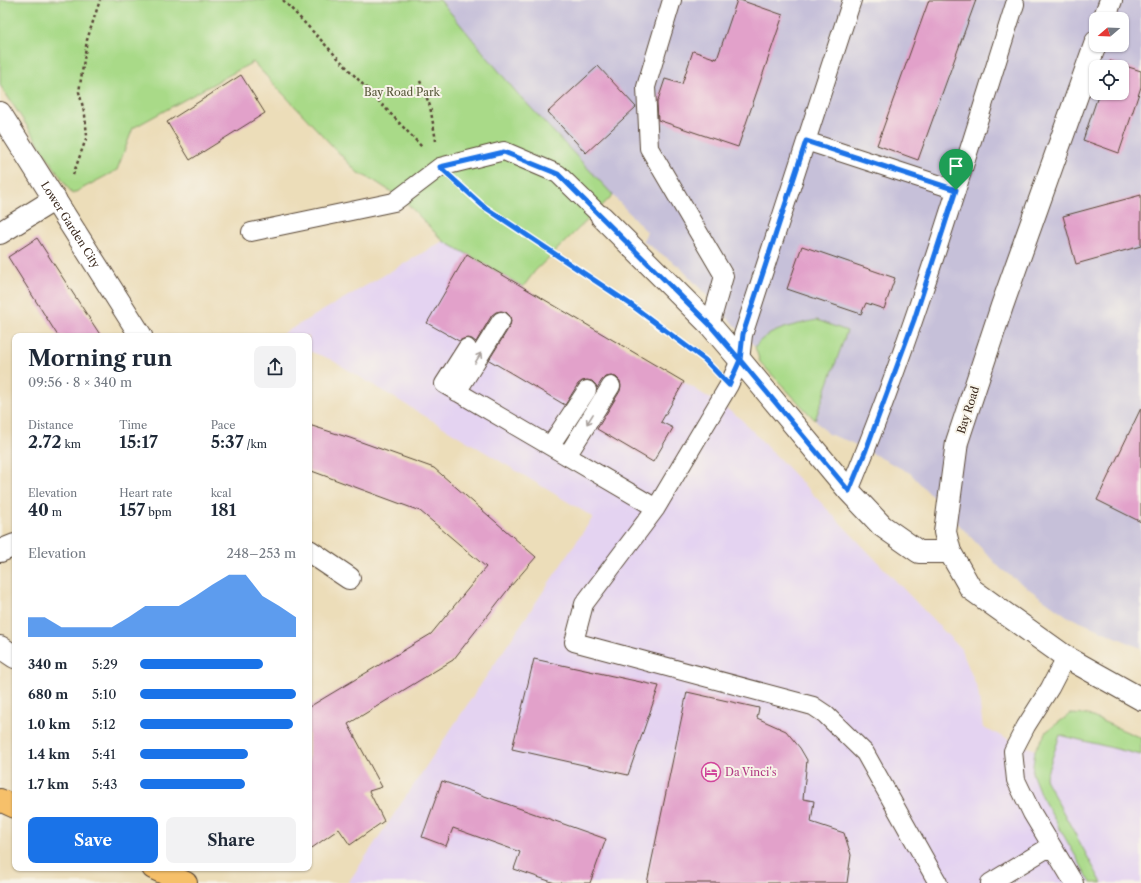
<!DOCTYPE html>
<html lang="en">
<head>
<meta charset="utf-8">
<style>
  :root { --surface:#fff; --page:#f2f2f3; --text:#1f2937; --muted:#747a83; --accent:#1a73e8 }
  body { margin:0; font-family:"Libre Caslon Text",serif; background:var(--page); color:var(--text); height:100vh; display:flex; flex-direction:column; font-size:15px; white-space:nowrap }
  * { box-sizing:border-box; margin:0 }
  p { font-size:13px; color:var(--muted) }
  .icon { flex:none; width:22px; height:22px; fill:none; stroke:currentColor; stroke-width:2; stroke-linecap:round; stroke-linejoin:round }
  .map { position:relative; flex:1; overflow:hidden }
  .details { position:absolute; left:12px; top:333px; width:300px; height:538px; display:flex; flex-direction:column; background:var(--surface); border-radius:8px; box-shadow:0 1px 3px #0004 }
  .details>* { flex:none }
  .needle { width:26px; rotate:251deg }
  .fabs { position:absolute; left:1089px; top:12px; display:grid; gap:8px }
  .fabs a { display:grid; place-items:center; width:40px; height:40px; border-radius:8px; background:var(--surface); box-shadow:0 1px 3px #0004; font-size:20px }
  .pin { position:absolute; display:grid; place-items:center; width:34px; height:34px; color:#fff; margin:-41px -17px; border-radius:50% 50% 50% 0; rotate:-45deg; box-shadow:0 0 4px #0007 }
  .pin .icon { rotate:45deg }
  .round { display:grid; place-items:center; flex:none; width:42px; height:42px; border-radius:8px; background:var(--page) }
  .summary { display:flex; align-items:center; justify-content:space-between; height:68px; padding:0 16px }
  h1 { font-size:22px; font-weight:800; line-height:30px }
  .figures { display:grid; grid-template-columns:repeat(3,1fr); gap:6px; height:68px; padding:4px 16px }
  .figures div { display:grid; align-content:center }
  .figures b { font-size:17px; font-weight:800 }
  .figures small { font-size:11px; font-weight:400 }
  .figures p { font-size:11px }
  .chart { height:112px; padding:8px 16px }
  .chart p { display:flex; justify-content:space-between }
  .chart svg { width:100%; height:72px; margin-top:4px; fill:var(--accent); opacity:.7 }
  .cta { display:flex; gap:8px; margin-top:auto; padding:8px 16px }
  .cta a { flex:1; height:46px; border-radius:8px; background:var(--accent); color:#fff; font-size:16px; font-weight:800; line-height:46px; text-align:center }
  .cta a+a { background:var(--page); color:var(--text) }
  ul { padding:0 16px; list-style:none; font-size:13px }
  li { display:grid; grid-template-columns:64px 48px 1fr; align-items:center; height:30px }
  li i { height:10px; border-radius:5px; background:var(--accent) }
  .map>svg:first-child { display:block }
  .built { fill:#e4d3f1 }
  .industrial { fill:#c6c0d9; fill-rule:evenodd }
  .green { fill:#a9da88; stroke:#728253 }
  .building { fill:#e2a1ca }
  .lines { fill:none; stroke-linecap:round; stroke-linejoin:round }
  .service-casing { stroke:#564535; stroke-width:20 }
  .minor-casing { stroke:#564535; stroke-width:24 }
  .trunk-casing { stroke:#564535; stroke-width:24 }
  .path { stroke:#564535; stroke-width:2.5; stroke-dasharray:3 3; stroke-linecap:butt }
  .service { stroke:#fff; stroke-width:18 }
  .minor { stroke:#fff; stroke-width:22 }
  .trunk { stroke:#f6c06b; stroke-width:22 }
  .oneway { stroke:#a79f9a }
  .route-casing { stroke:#fff; stroke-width:8 }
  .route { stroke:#1a73e8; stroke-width:5 }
  .labels { text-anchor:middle; stroke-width:4; stroke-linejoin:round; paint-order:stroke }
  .park-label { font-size:11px; fill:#565638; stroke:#f7f3e8 }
  .street-label { font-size:11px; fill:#3b2a1e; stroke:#f7f3e8 }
  .hotel-label { font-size:11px; fill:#b23c85; stroke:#f7f3e8; text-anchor:start }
</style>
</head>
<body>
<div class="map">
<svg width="1141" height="883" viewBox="0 0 1141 883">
  <rect width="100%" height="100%" fill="#f7f3e8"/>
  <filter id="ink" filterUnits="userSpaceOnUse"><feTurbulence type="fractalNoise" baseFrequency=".025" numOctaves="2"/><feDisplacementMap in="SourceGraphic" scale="8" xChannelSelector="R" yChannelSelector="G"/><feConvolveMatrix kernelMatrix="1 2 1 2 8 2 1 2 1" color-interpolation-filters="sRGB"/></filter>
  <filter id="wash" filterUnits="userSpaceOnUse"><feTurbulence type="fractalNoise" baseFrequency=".012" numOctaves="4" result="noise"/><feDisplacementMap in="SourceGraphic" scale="16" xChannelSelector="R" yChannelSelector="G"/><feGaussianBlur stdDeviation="0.9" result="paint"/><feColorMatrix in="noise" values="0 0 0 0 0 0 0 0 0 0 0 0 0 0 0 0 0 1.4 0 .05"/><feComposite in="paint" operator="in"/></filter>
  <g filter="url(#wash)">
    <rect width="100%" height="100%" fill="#ecddb9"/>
    <path class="built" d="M 443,241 L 467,254 L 684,382 L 739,417 L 961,649 L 978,690 L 983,728 L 1035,750 L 1047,731 L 1070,714 L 1088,715 L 1141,739 L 1141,883 L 348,883 L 593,517 L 330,359 L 309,351 L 309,336 L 279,336 Z"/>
    <path class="industrial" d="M 440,0 L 1141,0 L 1141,648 L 1067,616 L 1001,569 L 910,473 L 848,441 L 828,434 L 760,362 L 755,347 L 680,267 L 643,241 L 647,232 L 517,93 ZM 1096,19 L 1122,19 L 1122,45 L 1096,45 ZM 1096,67 L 1122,67 L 1122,93 L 1096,93 Z"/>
    <path class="green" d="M 0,0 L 440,0 L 517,93 L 613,195 L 535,271 L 523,287 L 467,254 L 443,241 L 404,200 L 373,180 L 358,173 L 253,62 L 133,128 L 117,170 L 72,194 L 0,85 Z
      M 817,320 L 847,331 L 815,420 L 760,362 L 755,347 C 765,330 798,324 817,320 Z
      M 1070,714 L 1088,715 L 1141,738 L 1141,755 L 1060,735 L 1045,779 L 1102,883 L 1091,883 L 1041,796 L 1032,773 L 1035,750 L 1047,731 Z"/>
    <g id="blocks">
      <path class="building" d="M 737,0 L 740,0 L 783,15 L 738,147 L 658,120 L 657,103 L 665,79 L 682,84 L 693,51 L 717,59 Z
        M 929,0 L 976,0 L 918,160 L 877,145 Z
        M 1110,61 L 1141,71 L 1141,87 L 1119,153 L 1083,140 L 1099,93 L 1122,93 L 1122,67 L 1108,67 Z
        M 598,66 L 636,107 L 586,153 L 548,112 Z
        M 241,75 L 265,113 L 190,160 L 167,122 Z
        M 1141,195 L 1141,246 L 1076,264 L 1063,216 Z
        M 37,238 L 59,272 L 101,336 L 58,336 L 8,257 Z
        M 802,246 L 895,278 L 884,309 L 866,303 L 861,314 L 787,289 Z
        M 467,254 L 684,382 L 661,422 L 673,428 L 653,462 L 597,429 L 620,391 L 621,386 L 620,381 L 616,377 L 611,376 L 606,377 L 602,380 L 597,388 L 596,385 L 592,381 L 587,380 L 582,381 L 578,384 L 565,405 L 489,360 L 510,326 L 511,321 L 510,316 L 506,312 L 501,311 L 496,312 L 492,315 L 476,342 L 472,339 L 468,338 L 463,339 L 459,341 L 427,323 Z
        M 1141,408 L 1141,522 L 1097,500 Z
        M 309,425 L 350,438 L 434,468 L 536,557 L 510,587 L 453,660 L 348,724 L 382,787 L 369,791 L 384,821 L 350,845 L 339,829 L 309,850 L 309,707 L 431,634 L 486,567 L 420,511 L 309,470 Z
        M 534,659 L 659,686 L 628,775 L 512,749 Z
        M 687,692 L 759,708 L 757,718 L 786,731 L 800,748 L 807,760 L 803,799 L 814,801 L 811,822 L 844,833 L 851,855 L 847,883 L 647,883 Z
        M 442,781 L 606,839 L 590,883 L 555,883 L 514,869 L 520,852 L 453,828 L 446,846 L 422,837 Z"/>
    </g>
  </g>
  <g filter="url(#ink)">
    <use href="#blocks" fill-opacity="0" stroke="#564535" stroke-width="1"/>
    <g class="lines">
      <g class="service-casing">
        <path id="service" d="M 672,0 L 646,87 L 649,148 L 724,276 L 710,325
          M 852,0 L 743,335 L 740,360 L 729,385 L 656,508 L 584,604 L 574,642 L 813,706 L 825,714 L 865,753 L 938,883
          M 806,141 L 956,190
          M 251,232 L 394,202 L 440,167 L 504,151 L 558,174 L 602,217
          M 467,348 L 444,384 L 656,508
          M 457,392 L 501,321
          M 550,446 L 587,390
          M 567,456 L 611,386
          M 849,491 C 915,332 963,167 1015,4
          M 1066,657 L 1050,688 L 1026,726 L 1013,751 L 1016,780 L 1032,813 L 1074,883
          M 990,883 L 1051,846"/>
      </g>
      <g class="minor-casing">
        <g id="minor">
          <path d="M 1104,19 L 1111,0"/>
          <path d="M 1096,42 L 1002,306 L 957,442 L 945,532 L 950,552 L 971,589 L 1066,657 L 1141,699"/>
          <path id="s1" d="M 0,113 L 141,336"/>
          <path d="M 602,217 L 710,325 L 740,360 L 849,491 L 882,526 L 919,552 L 950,552"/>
          <path d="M 0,233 L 55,199"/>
          <path d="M 0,551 L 15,545"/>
          <path d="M 309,551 L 349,578"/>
          <path d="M 0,647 L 15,657"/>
        </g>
      </g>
      <g class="trunk-casing">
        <path id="trunk" d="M 0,800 L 15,807
          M 153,868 L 186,883"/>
      </g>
      <path class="path" d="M 283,0 L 423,148
        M 420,81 L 430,106 L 436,141
        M 73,175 L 87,136 L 85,115 L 79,92 L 87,40 L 100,0
        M 463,188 L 483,206 L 630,304 L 691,349"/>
      <use href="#service" class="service"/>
      <use href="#minor" class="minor"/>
      <use href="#trunk" class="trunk"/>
    </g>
    <defs><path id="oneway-shaft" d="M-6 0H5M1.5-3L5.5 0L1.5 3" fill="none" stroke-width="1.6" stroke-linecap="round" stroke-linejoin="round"/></defs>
    <g class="oneway">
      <use href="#oneway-shaft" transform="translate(478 358) rotate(-59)"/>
      <use href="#oneway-shaft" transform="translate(590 419) rotate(122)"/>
    </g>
  </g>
  <g class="lines" filter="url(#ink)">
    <g class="route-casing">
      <path id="route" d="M 956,190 L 806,141 L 743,334 L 740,360 L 710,325 L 558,174 L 504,152 L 440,167 L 483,206 L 630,304 L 705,360 L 729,385 L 740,360 L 849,491 L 866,450 L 914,320 L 956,190"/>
    </g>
    <use href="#route" class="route"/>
  </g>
  <defs>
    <g id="hotel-ring" transform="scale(1)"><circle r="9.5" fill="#f7f3e8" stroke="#d1479c" stroke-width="1.5"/><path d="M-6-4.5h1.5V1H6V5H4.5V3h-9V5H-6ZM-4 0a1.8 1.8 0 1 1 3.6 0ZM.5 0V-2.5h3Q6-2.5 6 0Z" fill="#d1479c"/></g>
  </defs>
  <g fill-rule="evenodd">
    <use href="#hotel-ring" x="711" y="772"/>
  </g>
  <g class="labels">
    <g class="park-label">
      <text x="402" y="96">Bay Road Park</text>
    </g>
    <g class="street-label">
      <text dy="4" stroke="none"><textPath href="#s1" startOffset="132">Lower Garden City</textPath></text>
      <text transform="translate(968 410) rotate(-72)" y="4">Bay Road</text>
    </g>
    <g class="hotel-label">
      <text x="725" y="776">Da Vinci's</text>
    </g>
  </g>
</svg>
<div class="fabs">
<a><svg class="needle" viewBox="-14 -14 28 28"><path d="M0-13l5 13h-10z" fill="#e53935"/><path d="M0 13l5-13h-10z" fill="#747a83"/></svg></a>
<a><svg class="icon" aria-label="locate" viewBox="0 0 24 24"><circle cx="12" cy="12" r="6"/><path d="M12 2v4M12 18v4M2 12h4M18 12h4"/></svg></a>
</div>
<div class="pin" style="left:956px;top:190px;background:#1e9e55"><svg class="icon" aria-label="arrive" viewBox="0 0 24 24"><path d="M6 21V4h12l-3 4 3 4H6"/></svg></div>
<section class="details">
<div class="summary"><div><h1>Morning run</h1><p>09:56 · 8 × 340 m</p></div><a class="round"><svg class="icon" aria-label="share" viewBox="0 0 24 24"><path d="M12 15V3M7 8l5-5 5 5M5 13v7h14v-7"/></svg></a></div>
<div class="figures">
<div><p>Distance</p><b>2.72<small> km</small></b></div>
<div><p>Time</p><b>15:17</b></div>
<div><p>Pace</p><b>5:37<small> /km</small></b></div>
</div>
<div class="figures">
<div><p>Elevation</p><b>40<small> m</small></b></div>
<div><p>Heart rate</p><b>157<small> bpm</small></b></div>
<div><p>kcal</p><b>181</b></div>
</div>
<div class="chart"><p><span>Elevation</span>248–253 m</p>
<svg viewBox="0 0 160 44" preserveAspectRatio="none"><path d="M0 44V32L10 32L20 38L30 38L40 38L50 38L60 32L70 25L80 25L90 25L100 19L110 12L120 6L130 6L140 19L150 25L160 32V44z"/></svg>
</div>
<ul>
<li><b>340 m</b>5:29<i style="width:79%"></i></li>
<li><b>680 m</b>5:10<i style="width:100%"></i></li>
<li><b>1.0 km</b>5:12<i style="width:98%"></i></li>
<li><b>1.4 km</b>5:41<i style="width:69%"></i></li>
<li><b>1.7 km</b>5:43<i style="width:67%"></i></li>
</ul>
<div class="cta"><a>Save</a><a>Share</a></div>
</section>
</div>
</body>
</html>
